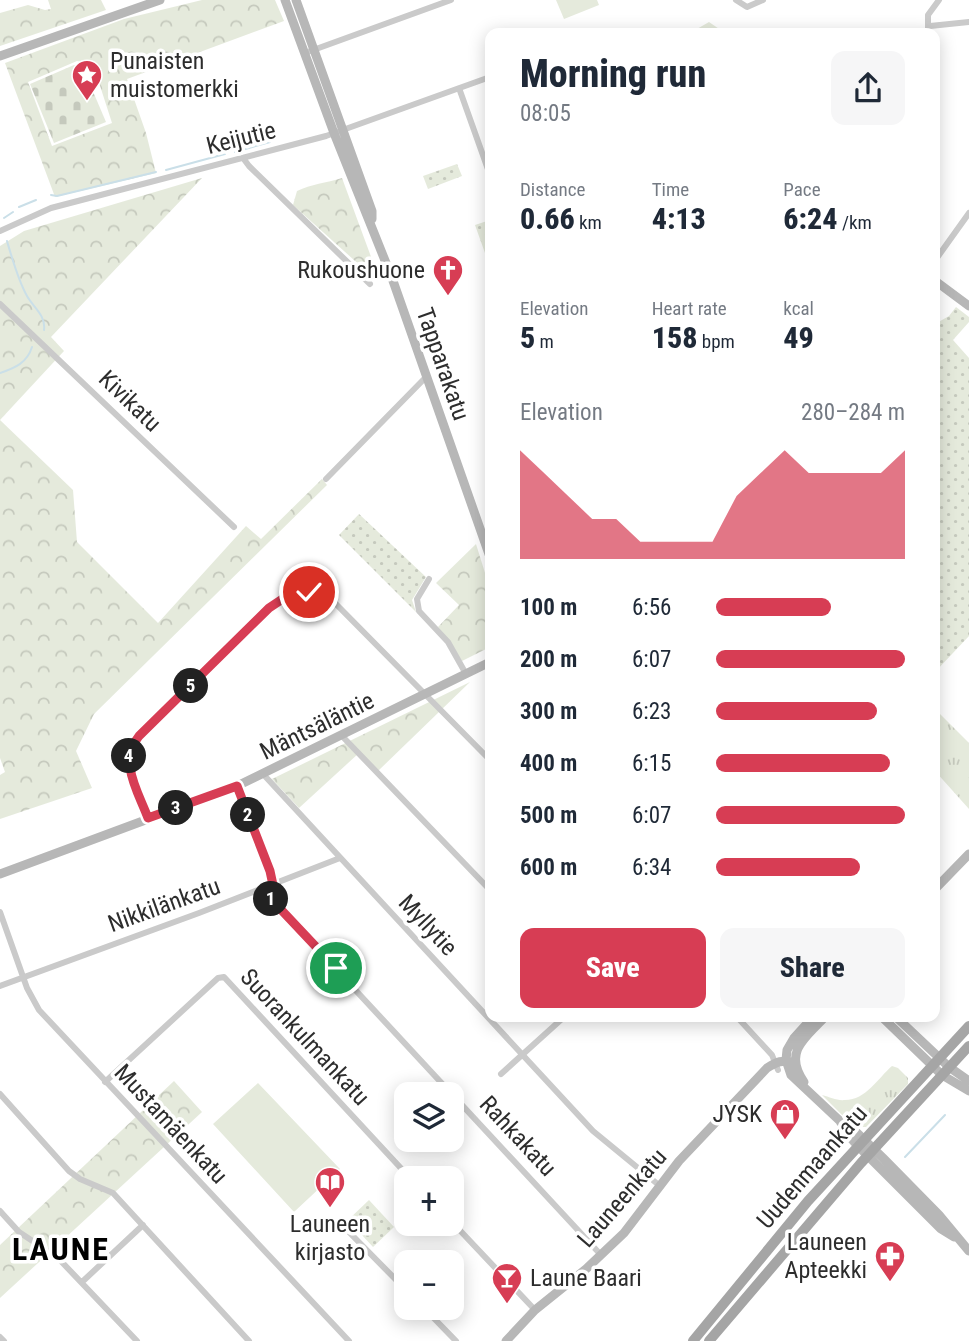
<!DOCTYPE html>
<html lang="en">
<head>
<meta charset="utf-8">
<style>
  :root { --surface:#fff; --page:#f6f6f7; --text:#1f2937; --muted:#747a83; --accent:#d73d54 }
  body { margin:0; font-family:"Roboto Condensed",sans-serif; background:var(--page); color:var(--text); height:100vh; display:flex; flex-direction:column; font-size:26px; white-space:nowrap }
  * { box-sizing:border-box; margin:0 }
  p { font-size:23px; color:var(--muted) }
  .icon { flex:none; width:38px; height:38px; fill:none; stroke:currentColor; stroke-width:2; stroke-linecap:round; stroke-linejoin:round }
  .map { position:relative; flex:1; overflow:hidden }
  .drawer { position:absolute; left:485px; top:28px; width:455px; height:994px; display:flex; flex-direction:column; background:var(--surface); border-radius:14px; box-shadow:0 4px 18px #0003 }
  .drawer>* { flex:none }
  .tools { position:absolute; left:394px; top:1082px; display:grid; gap:14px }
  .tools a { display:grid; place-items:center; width:70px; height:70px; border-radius:14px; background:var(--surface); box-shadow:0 4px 18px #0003; font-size:35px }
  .pin { position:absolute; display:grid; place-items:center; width:60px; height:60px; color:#fff; margin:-30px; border:4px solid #fff; border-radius:50%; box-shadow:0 2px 7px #0007 }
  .km { position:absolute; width:35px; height:35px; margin:-18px; border-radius:50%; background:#222; color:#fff; font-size:19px; line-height:35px; text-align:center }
  .round { display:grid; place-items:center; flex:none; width:74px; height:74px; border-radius:14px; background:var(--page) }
  .head { display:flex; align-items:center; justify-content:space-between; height:119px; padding:0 35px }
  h1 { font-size:38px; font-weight:800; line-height:52px }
  .metrics { display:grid; grid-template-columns:repeat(3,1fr); gap:10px; height:119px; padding:7px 35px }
  .metrics div { display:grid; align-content:center }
  .metrics b { font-size:30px; font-weight:800 }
  .metrics small { font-size:19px; font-weight:400 }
  .metrics p { font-size:19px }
  .chart { height:196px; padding:14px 35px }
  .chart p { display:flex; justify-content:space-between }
  .chart svg { width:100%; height:126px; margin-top:7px; fill:var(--accent); opacity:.7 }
  .primary-button { display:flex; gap:14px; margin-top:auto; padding:14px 35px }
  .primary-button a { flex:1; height:80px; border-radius:14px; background:var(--accent); color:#fff; font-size:28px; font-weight:800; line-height:80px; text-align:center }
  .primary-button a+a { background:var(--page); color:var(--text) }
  ul { padding:0 35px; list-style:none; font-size:23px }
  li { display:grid; grid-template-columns:112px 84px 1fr; align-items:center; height:52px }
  li i { height:18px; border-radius:9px; background:var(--accent) }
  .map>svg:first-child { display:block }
  .grass { fill:url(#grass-tufts) }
  .forest { fill:url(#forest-crowns); fill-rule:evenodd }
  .cemetery { fill:url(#cemetery-stones) }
  .park { fill:url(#park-dots) }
  .garden { fill:#e5eadc }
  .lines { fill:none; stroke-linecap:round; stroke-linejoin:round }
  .stream { stroke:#cadfe8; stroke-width:2 }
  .street { stroke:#cacaca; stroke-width:6 }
  .secondary { stroke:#b7b7b7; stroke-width:9 }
  .primary { stroke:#a5a5a5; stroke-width:10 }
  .route-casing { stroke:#fff; stroke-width:14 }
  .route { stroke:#d73d54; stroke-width:9 }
  .labels { text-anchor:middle; stroke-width:7; stroke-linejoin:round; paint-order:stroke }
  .poi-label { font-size:24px; fill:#2d2d2d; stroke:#fff; text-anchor:end }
  .street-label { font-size:24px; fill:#2d2d2d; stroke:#fff }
  .district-label { font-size:32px; font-weight:bold; letter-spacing:2px; fill:#000; stroke:#fff }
</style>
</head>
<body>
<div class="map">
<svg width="969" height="1341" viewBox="0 0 969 1341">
  <defs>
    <pattern id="grass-tufts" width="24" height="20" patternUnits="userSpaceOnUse" patternTransform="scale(1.75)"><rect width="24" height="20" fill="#e5eadc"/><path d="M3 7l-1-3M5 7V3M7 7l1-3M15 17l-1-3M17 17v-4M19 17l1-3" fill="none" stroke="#c5c9bd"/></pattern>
    <pattern id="forest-crowns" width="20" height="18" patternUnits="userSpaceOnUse" patternTransform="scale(1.75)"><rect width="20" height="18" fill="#e5eadc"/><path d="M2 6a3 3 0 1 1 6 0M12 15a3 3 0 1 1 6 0" fill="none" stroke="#c5c9bd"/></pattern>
    <pattern id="cemetery-stones" width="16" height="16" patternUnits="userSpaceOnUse" patternTransform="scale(1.75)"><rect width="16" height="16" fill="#e5eadc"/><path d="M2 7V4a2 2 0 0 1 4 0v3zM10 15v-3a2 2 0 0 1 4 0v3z" fill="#c5c9bd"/></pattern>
    <pattern id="park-dots" width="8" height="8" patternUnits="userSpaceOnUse" patternTransform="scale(1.75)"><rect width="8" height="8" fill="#e5eadc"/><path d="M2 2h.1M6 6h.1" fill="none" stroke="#c5c9bd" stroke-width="1.8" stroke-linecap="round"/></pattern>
  </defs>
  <rect width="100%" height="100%" fill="#fff"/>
  <path class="grass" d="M 934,708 L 969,743 L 969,809 L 935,771 Z
    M 892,1066 L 898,1068 L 908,1078 L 908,1084 L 866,1127 L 854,1127 L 822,1095 C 830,1097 837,1101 845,1100 C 866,1100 878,1078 892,1066 Z"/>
  <path class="forest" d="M 48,0 L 101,0 L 106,10 L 0,46 L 0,13 L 28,5 L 45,10 L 51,9 Z
    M 202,0 L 275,0 L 284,21 L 127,79 L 146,133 L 156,173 L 55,197 L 5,63 L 124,19 ZM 77,61 L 93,64 L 112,123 L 52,146 L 28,82 Z
    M 709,22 L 725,33 L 690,33 Z
    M 202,178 L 51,337 L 64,351 L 0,420 L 73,490 L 77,542 L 158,623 L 246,526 L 261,539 L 322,479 L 327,485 L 94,714 L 76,751 L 92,788 L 0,819 L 0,775 L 5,772 L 0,758 L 0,246 L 24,231 Z
    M 342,178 L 377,273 L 375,279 L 293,205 L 297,191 C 311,184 326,183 342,178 Z
    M 476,544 L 490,589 L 490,647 L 462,661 L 438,627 L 459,605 L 436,583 Z
    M 470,682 L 378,771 L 359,753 L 299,808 L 272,779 Z
    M 174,1081 L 202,1112 L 0,1298 L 0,1245 Z"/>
  <path class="cemetery" d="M 74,65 L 83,68 L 106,122 L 54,143 L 30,84 Z"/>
  <path class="park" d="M 457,164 L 462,176 L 428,189 L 423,176 Z
    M 490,220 L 490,267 L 475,225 Z
    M 956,307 L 969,317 L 969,322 L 953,340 L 969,358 L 969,636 L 935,672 L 935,324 L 949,316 Z
    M 359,514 L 426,577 L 412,600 L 416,612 L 339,535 Z
    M 369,1200 L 394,1227 L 373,1247 L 348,1220 Z"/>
  <path class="garden" d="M 556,0 L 597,0 L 599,5 L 564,19 Z
    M 258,1083 L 340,1169 L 294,1212 L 213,1124 Z"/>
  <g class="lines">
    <path class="stream" d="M 235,152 L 270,142
      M 166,170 L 225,154
      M 51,195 L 57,196 L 156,172
      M 19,207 L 36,200
      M 4,218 L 13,212
      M 7,241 C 12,258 18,280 27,296 C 33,307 46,315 44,330
      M 0,373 C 15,368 27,363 32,347
      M 905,1157 L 945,1115"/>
    <path class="street" d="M 736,0 L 747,7 L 763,0
      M 930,26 L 969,22
      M 928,33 L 928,15 L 939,0
      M 305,53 L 451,0
      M 459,88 L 490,175
      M 243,158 L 249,166 L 370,284
      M 0,231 L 51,208 L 326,136 L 490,77
      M 934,262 L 969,213
      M 0,304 L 234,527
      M 326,479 L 427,376
      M 429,579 L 417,599 L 419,611 L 448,642 L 466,674
      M 342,736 L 490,890
      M 263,774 L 593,1131 L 660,1186
      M 237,786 L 273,885
      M 148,818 C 139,791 118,762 140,736 L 269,608 C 293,589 305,587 333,601 L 490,760
      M 265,888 L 271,899 L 601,1255
      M 0,912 L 27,988 L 39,1010 L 349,1341
      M 0,986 L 199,913 L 340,858
      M 737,1017 L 772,1055 L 778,1070
      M 501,1074 L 564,1017
      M 105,1082 L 218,978 L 224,977 L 410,1178
      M 0,1094 L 69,1171 L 80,1179 L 113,1193 L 249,1341
      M 0,1211 L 19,1232 L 58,1258 L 137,1341
      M 452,1222 L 535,1310
      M 347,1230 L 406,1290
      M 82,1282 L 143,1225
      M 423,1307 L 456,1341
      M 0,1337 L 4,1341"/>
    <path class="secondary" d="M 285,0 L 334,133 L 392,278 L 490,557
      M 296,0 L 372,211 L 372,219
      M 0,56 L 160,0
      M 934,280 L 969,306
      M 0,874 L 237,786 L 490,662
      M 934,890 L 969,854
      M 813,1017 L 794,1038 L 787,1050 L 786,1060 L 791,1075 L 840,1121 L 852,1128 L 883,1158 L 939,1215 L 969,1251
      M 882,1017 L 942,1075 L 969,1091
      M 896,1017 L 949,1067 L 969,1081
      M 804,1082 C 783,1052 805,1038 825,1017
      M 840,1121 L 847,1134 L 857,1145 L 941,1229 L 954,1237
      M 506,1341 L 535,1310 L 586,1269 L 624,1233 L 679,1161 L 767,1068 C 776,1062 783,1059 794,1063"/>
    <path class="primary" d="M 693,1341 L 808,1201 L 969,1026
      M 709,1341 L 861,1163 L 969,1046"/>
  </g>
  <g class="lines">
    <g class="route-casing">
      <path id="route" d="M 309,592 L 293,592 L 269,608 L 139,736 C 118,762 138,791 148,818 L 237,786 L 270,871 L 273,885 L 265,888 L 271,899 L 336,968"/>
    </g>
    <use href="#route" class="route"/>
  </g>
  <defs>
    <g id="sight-pin" transform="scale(1.575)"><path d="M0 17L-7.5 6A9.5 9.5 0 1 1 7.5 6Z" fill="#d73d54" stroke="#fff"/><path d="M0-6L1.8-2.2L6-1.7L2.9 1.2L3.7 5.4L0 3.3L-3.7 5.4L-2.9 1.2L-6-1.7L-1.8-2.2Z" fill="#fff"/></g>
    <g id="church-pin" transform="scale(1.575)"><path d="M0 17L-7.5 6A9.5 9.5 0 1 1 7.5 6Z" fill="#d73d54" stroke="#fff"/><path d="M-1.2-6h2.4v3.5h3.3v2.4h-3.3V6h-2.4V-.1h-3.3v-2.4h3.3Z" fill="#fff"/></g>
    <g id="shop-pin" transform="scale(1.575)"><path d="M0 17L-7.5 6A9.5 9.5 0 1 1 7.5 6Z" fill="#d73d54" stroke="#fff"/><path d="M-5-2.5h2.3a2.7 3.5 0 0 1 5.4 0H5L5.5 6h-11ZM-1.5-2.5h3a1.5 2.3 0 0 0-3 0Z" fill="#fff"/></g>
    <g id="library-pin" transform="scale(1.575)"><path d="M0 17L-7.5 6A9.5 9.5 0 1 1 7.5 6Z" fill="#d73d54" stroke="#fff"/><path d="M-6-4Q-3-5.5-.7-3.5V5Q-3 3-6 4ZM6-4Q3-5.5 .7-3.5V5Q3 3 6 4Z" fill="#fff"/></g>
    <g id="pharmacy-pin" transform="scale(1.575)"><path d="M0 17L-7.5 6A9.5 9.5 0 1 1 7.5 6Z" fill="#d73d54" stroke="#fff"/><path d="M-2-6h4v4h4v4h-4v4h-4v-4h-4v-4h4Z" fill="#fff"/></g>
    <g id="bar-pin" transform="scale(1.575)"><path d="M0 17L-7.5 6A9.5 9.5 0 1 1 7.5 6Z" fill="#d73d54" stroke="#fff"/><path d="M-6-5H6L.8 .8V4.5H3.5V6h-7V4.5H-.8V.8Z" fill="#fff"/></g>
  </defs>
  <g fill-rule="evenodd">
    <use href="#sight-pin" x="87" y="75"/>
    <use href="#church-pin" x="448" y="270"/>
    <use href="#shop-pin" x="785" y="1114"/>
    <use href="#library-pin" x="330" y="1182"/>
    <use href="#pharmacy-pin" x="890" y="1256"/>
    <use href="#bar-pin" x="507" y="1278"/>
  </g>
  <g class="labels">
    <g class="poi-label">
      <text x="110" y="69" text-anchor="start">Punaisten<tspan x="110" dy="28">muistomerkki</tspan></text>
      <text x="425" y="278">Rukoushuone</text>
      <text x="762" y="1122">JYSK</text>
      <text x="330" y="1232" text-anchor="middle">Launeen<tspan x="330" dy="28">kirjasto</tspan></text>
      <text x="867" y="1250">Launeen<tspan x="867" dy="28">Apteekki</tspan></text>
      <text x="530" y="1286" text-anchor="start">Laune Baari</text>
    </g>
    <g class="street-label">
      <text transform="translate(241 138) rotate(-14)" y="8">Keijutie</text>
      <text transform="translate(443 364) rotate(71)" y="8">Tapparakatu</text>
      <text transform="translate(130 401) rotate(44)" y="8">Kivikatu</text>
      <text transform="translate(317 726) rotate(-26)" y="8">Mäntsäläntie</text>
      <text transform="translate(164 905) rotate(-20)" y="8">Nikkilänkatu</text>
      <text transform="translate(428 925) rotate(47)" y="8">Myllytie</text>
      <text transform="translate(305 1037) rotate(47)" y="8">Suorankulmankatu</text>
      <text transform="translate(171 1124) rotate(47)" y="8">Mustamäenkatu</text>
      <text transform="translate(518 1136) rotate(47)" y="8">Rahkakatu</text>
      <text transform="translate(812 1167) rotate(-49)" y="8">Uudenmaankatu</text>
      <text transform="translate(622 1198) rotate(-49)" y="8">Launeenkatu</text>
    </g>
    <g class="district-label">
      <text x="61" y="1260">LAUNE</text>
    </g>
  </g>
</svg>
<div class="tools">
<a><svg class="icon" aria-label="layers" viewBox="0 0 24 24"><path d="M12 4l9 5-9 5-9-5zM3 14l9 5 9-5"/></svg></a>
<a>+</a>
<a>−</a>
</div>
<div class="pin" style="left:336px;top:968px;background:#1e9e55"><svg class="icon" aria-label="arrive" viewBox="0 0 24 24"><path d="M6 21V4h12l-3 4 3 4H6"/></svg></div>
<div class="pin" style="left:309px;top:592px;background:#d93025"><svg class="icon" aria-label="check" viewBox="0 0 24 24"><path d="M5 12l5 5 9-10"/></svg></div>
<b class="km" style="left:271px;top:899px">1</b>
<b class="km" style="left:248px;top:815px">2</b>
<b class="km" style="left:176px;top:808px">3</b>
<b class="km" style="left:129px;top:756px">4</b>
<b class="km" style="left:191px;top:686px">5</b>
<section class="drawer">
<div class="head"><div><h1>Morning run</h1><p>08:05</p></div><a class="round"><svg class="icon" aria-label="share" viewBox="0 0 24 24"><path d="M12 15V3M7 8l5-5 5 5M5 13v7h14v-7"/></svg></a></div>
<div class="metrics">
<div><p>Distance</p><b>0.66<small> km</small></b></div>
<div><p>Time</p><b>4:13</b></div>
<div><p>Pace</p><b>6:24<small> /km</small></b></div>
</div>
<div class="metrics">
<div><p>Elevation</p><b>5<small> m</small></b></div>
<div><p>Heart rate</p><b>158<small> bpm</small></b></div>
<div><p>kcal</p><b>49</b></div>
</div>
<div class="chart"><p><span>Elevation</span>280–284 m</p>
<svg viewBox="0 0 160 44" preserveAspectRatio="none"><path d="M0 44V6L10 14L20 22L30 30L40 30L50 38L60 38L70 38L80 38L90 22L100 14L110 6L120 14L130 14L140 14L150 14L160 6V44z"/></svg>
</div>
<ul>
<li><b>100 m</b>6:56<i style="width:61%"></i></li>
<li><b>200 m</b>6:07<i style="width:100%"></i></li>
<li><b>300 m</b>6:23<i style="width:85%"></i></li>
<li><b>400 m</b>6:15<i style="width:92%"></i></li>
<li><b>500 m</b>6:07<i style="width:100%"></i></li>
<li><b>600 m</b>6:34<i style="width:76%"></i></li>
</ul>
<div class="primary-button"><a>Save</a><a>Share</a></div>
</section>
</div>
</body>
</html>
